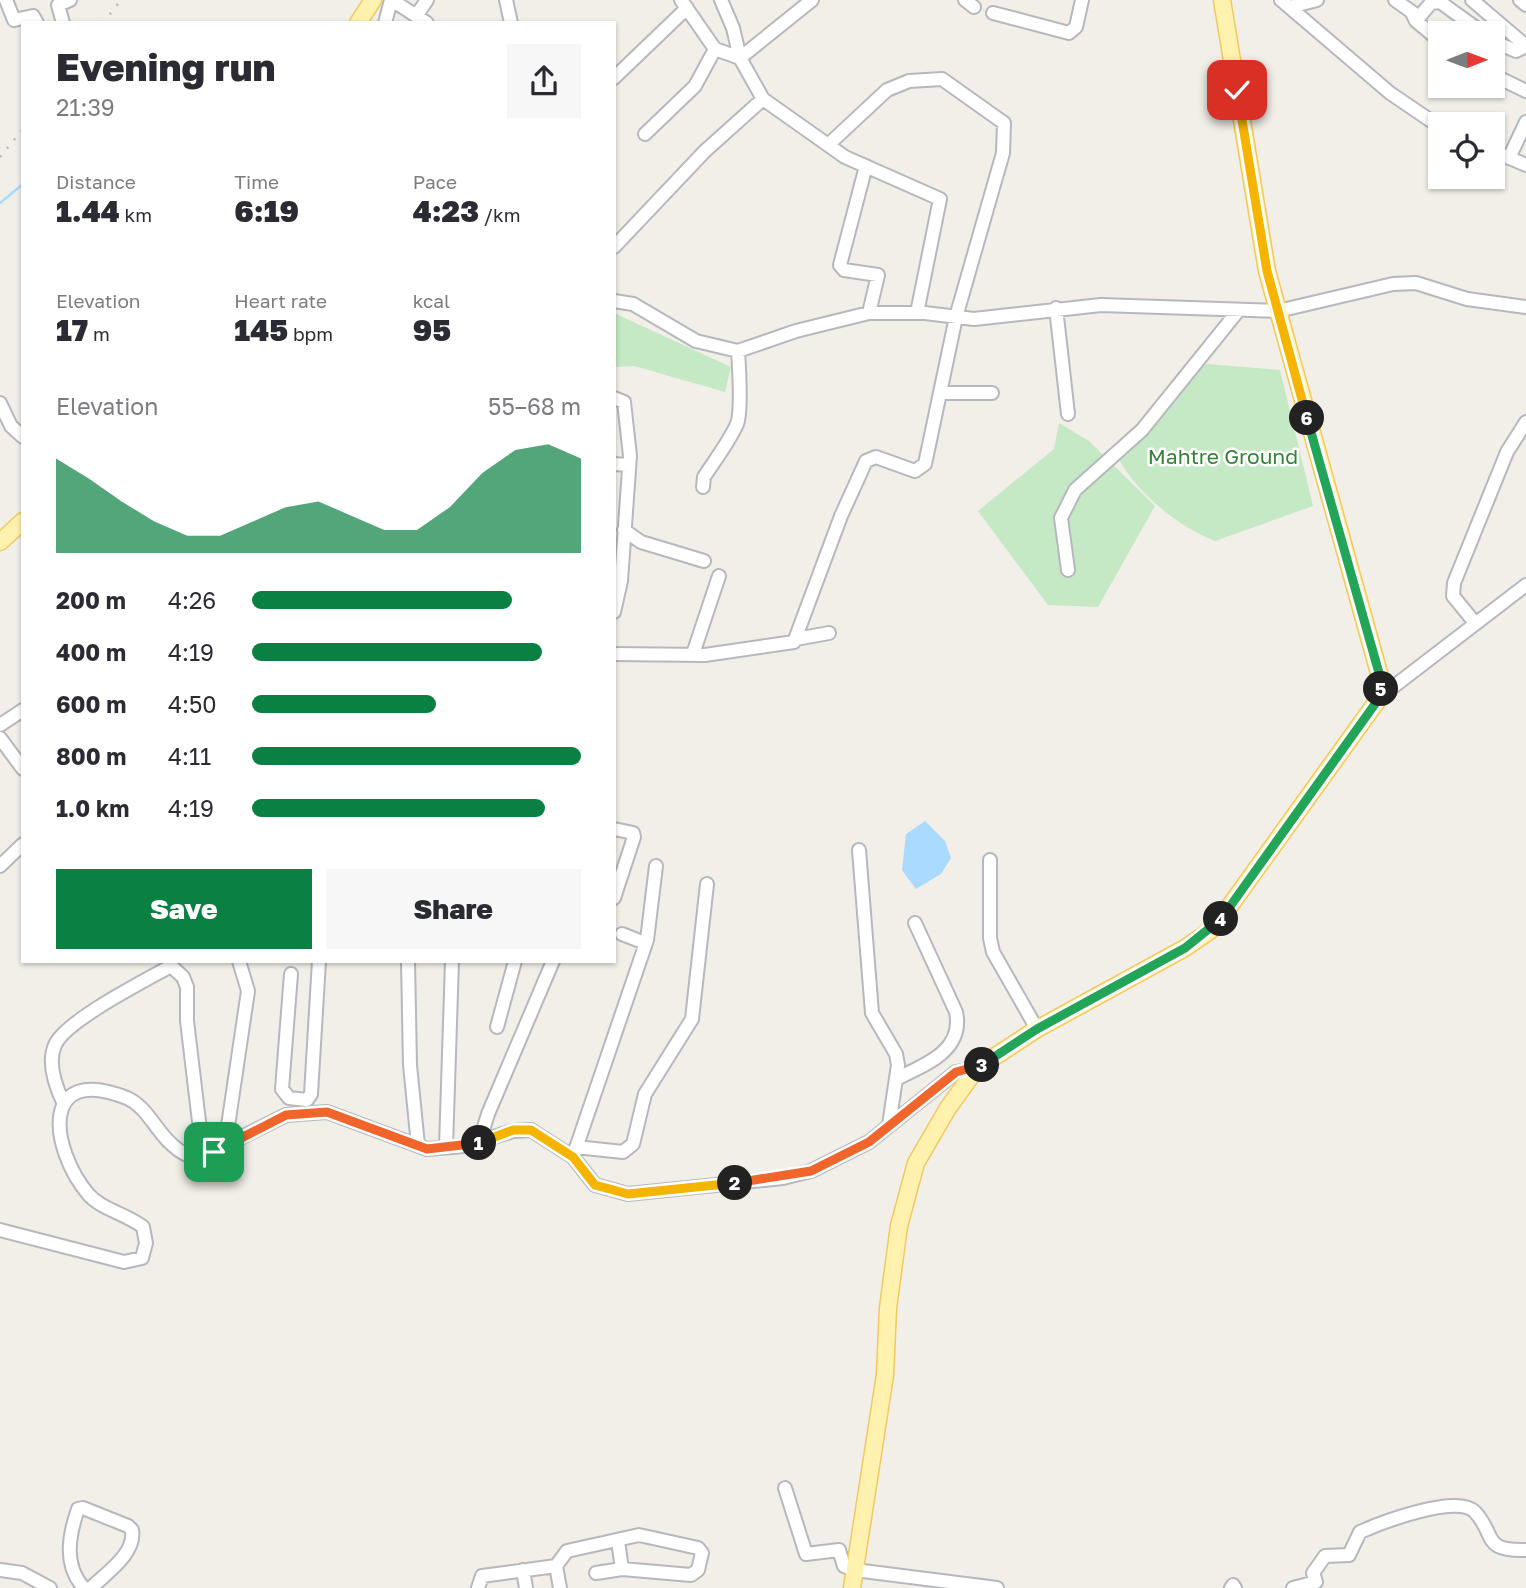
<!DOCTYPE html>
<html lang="en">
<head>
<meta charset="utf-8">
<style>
  :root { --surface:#fff; --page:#f7f7f7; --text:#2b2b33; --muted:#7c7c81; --accent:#0b8043 }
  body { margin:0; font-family:"Golos Text",sans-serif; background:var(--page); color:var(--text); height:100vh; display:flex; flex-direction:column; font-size:26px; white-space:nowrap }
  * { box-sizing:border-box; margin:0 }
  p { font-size:23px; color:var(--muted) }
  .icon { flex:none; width:38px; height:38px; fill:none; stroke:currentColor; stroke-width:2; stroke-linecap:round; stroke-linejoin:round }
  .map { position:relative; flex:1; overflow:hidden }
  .side { position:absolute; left:21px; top:21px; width:595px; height:942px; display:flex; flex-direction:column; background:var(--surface); border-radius:0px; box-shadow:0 2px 5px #0004 }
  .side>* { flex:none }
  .needle { width:46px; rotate:89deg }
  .tools { position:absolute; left:1428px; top:21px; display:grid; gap:14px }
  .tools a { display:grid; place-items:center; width:77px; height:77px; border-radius:0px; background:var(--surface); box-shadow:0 2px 5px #0004; font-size:35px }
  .pin { position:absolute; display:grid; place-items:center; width:60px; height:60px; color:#fff; margin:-30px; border-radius:14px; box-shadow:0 4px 10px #0006 }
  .km { position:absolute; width:35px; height:35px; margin:-18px; border-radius:50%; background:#222; color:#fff; font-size:19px; line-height:35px; text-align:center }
  .round { display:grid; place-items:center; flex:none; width:74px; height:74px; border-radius:0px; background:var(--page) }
  .headline { display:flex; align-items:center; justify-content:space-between; height:119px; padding:0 35px }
  h1 { font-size:38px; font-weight:800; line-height:52px }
  .figures { display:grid; grid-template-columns:repeat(3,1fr); gap:10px; height:119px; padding:7px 35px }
  .figures div { display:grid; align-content:center }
  .figures b { font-size:30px; font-weight:800 }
  .figures small { font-size:19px; font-weight:400 }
  .figures p { font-size:19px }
  .chart { height:196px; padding:14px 35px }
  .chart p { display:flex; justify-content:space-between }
  .chart svg { width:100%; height:126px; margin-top:7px; fill:var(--accent); opacity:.7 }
  .primary-button { display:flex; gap:14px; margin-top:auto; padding:14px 35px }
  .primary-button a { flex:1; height:80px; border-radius:0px; background:var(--accent); color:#fff; font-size:28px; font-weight:800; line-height:80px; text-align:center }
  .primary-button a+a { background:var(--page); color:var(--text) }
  ul { padding:0 35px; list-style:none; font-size:23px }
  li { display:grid; grid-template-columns:112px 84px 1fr; align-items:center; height:52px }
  li i { height:18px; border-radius:9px; background:var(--accent) }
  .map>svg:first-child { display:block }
  .green { fill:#c5e8c5 }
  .water { fill:#aadaff }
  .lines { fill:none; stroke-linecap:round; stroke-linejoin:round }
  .stream { stroke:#aadaff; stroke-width:2.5 }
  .minor-casing { stroke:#b5b8bc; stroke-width:16 }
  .major-casing { stroke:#f2c960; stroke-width:19 }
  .minor { stroke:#fff; stroke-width:12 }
  .major { stroke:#fff2af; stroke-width:16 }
  .rail { stroke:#b6b7b8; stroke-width:2.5; stroke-dasharray:2 9; stroke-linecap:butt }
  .split-1-casing { stroke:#fff; stroke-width:14 }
  .split-2-casing { stroke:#fff; stroke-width:14 }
  .split-3-casing { stroke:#fff; stroke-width:14 }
  .split-4-casing { stroke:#fff; stroke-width:14 }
  .split-5-casing { stroke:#fff; stroke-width:14 }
  .split-6-casing { stroke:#fff; stroke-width:14 }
  .split-7-casing { stroke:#fff; stroke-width:14 }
  .split-1 { stroke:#f0652b; stroke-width:9 }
  .split-2 { stroke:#f5b400; stroke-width:9 }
  .split-3 { stroke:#f0652b; stroke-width:9 }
  .split-4 { stroke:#22a559; stroke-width:9 }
  .split-5 { stroke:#22a559; stroke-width:9 }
  .split-6 { stroke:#22a559; stroke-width:9 }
  .split-7 { stroke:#f5b400; stroke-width:9 }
  .labels { text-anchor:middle; stroke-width:5; stroke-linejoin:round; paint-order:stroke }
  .park-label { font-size:21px; fill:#348238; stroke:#fff }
</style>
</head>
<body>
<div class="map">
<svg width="1526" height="1588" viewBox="0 0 1526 1588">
  <rect width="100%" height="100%" fill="#f1efe8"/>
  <path class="green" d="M 614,313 L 731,367 L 725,392 L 634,366 L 614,367 Z
    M 1206,364 L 1280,370 L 1313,506 L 1215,541 C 1177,526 1138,494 1118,458 Z
    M 1059,423 L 1089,441 L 1155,506 L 1098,607 L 1048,605 L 978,511 L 1054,449 Z"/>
  <path class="water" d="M 925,821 L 945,841 L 951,858 L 941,874 L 916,889 L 902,870 L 906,834 Z"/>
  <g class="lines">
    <path class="stream" d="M 0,203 L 23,184"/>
    <g class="minor-casing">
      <path id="minor" d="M 6,0 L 14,20 L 33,16 L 37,23
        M 392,0 L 427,23
        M 506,0 L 511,23
        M 681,0 L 715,49 L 740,58 L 812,0
        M 965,0 L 974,7
        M 1281,0 L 1390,93 L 1440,127
        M 1395,0 L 1419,17 L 1431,3 L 1440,2 L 1483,33
        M 1472,0 L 1526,46
        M 1520,0 L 1526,5
        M 1290,7 L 1317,0
        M 993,13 L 1069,33 L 1076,27 L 1082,0
        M 1413,15 L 1416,21 L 1440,41
        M 416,16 L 427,0
        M 63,23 L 58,5 L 70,0
        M 385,23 L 391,0
        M 1493,41 L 1516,51 L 1526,46
        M 1493,75 L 1526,91
        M 614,78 L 687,8
        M 763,99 L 845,157 L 940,199 L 917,313
        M 645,134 L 695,86 L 715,49
        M 1493,151 L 1526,165
        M 1509,158 L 1526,122
        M 866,166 L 840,265 L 844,270 L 878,275 L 869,313
        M 614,247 L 705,151 L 763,99 L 740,58 L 733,28 L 721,0
        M 614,301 L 633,304 L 696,341 L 738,351 L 796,331 L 869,313 L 925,313 L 974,319 L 1101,305 L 1278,311 L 1393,284 L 1416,283 L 1467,299 L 1526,307
        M 1056,308 L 1068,414
        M 940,393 L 992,393
        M 614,398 L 624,402 L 630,456 L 621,581 L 614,612
        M 0,403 L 11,426 L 23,437
        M 614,464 L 628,465
        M 703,487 L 704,477 C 715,460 729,442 737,424 C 742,411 739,366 738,351
        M 624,530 L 641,542 L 704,561
        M 1068,570 L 1061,518 L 1075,490 L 1142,430 L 1238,311
        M 1475,623 L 1453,596 L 1454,583 L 1507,452 L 1526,422
        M 796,639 L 829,633
        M 614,654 L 705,655 L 794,642 L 841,516 L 866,461 L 876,457 L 915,471 L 925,464 L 956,317 L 1003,153 L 1004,123 L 942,79 L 909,81 L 887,90 L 828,145
        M 693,654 L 719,576
        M 1380,697 L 1526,585
        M 0,725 L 23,710
        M 0,738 L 23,769
        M 614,829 L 633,833 L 634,837 L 614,898
        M 859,850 L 872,1013 L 896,1054 L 898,1065 L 889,1125
        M 990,860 L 990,938 L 993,952 L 1037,1029
        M 0,866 L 23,844
        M 622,934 L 645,943
        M 408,961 L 410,1065 L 418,1145
        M 291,974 L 282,1089 L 289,1098 L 307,1100 L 311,1094 L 319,961
        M 497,1027 L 515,961
        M 898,1078 C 927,1064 964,1050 956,1012 L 915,923
        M 63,1102 C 55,1085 47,1063 55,1045 C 65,1021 146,980 171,966 L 183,977 L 187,987 L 187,1021 L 203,1155
        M 479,1143 L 488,1114 L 553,961
        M 225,1146 L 248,991 L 239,961
        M 446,1147 L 452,961
        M 576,1147 L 623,1152 L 633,1144 L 645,1094 L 692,1019 L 707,884
        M 574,1154 L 647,940 L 656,866
        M 0,1230 L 124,1262 L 142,1258 L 146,1243 L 143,1227 C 127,1214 102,1210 88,1194 C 50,1148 39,1063 127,1098 C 152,1109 158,1142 189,1156 L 214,1151 L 286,1115 L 327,1112 L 427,1149 L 464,1146 L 513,1131 L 531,1130 L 573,1157 L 595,1185 L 628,1194 L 783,1178 L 811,1171 L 869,1142 L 956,1072 L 977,1068
        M 785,1488 L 806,1554 L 839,1550 L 844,1566 L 855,1570 L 997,1588
        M 618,1541 L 622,1569
        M 556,1566 L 567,1551 L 639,1535 L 698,1548 L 702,1553 L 698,1570 L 691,1575 L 622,1569 L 596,1573
        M 0,1570 L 22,1573 L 50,1588
        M 523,1570 L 526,1588
        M 84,1588 C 63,1565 69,1535 78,1509 L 83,1508 L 128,1526 L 132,1530 C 136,1554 106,1573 91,1588
        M 478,1588 L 482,1576 L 556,1566 L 560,1588
        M 1231,1588 L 1233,1585 L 1235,1588
        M 1293,1588 L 1316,1582 L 1313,1573 L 1325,1556 L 1349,1555 L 1360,1532 C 1380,1523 1458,1493 1475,1512 C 1497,1536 1481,1551 1526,1550"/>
    </g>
    <g class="major-casing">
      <path id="major" d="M 358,23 L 373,0
        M 0,542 L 23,521
        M 852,1588 L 885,1375 L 888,1308 L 899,1226 L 916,1163 L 948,1108 L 977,1068 L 1037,1029 L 1185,948 L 1214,928 L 1380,697 L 1379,673 L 1267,271 L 1222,0"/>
    </g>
    <use href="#minor" class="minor"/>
    <use href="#major" class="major"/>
    <path class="rail" d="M 103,23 L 121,0
      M 0,157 L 23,129"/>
  </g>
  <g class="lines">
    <g class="split-1-casing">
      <path id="split-1" d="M 214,1152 L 286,1115 L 327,1112 L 427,1149 L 479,1143"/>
    </g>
    <g class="split-2-casing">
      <path id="split-2" d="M 479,1143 L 513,1130 L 531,1130 L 573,1157 L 595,1185 L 628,1194 L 735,1183"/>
    </g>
    <g class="split-3-casing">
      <path id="split-3" d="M 735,1183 L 811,1171 L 869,1142 L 956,1072 L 982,1065"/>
    </g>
    <g class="split-4-casing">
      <path id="split-4" d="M 982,1065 L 1037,1029 L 1185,948 L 1221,919"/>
    </g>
    <g class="split-5-casing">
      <path id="split-5" d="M 1221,919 L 1380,697 L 1381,689"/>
    </g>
    <g class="split-6-casing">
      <path id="split-6" d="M 1307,418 L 1379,673 L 1381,689"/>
    </g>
    <g class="split-7-casing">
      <path id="split-7" d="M 1237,90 L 1267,271 L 1307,418"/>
    </g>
    <use href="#split-1" class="split-1"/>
    <use href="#split-2" class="split-2"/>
    <use href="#split-3" class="split-3"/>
    <use href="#split-4" class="split-4"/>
    <use href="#split-5" class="split-5"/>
    <use href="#split-6" class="split-6"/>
    <use href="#split-7" class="split-7"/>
  </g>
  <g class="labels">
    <g class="park-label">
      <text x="1223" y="464">Mahtre Ground</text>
    </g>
  </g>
</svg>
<div class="tools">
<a><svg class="needle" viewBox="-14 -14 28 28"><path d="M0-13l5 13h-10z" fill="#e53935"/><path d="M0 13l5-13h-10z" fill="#7c7c81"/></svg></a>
<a><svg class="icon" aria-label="locate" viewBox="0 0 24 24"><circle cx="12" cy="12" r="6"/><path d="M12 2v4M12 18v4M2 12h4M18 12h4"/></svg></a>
</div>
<div class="pin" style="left:214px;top:1152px;background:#1e9e55"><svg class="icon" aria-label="arrive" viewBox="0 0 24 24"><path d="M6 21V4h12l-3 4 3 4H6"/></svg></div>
<div class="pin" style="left:1237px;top:90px;background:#d93025"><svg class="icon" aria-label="check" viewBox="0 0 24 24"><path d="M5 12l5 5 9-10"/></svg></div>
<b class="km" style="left:479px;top:1143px">1</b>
<b class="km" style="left:735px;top:1183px">2</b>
<b class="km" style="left:982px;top:1065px">3</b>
<b class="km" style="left:1221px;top:919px">4</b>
<b class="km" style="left:1381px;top:689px">5</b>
<b class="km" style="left:1307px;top:418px">6</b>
<section class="side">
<div class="headline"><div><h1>Evening run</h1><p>21:39</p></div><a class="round"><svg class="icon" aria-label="share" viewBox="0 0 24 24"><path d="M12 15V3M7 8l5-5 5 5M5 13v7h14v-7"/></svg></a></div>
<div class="figures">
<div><p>Distance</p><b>1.44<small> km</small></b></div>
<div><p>Time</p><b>6:19</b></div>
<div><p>Pace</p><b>4:23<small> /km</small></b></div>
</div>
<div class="figures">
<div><p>Elevation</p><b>17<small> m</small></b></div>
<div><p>Heart rate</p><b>145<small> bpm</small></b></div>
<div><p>kcal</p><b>95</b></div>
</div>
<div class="chart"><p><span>Elevation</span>55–68 m</p>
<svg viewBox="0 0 160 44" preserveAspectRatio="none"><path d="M0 44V11L10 18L20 26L30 33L40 38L50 38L60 33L70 28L80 26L90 31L100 36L110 36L120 28L130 16L140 8L150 6L160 11V44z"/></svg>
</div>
<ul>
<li><b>200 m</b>4:26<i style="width:79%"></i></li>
<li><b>400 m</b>4:19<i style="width:88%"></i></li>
<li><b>600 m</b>4:50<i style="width:56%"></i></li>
<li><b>800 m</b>4:11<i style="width:100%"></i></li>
<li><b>1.0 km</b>4:19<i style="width:89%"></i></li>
</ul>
<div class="primary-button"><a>Save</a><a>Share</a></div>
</section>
</div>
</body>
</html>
